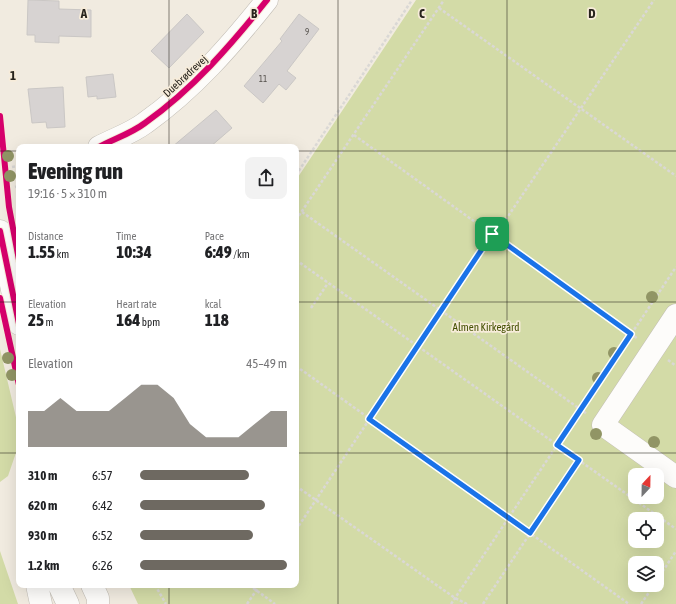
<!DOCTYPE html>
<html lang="en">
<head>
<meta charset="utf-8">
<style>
  :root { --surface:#fff; --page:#f2f2f2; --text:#202124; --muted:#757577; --accent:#6e6961 }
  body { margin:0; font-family:"Asap Condensed",sans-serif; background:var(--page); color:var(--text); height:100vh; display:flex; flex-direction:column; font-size:15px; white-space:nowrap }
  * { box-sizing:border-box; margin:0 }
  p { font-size:13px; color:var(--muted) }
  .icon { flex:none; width:22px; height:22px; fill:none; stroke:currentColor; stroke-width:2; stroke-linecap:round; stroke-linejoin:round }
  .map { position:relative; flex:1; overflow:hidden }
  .details { position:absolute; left:16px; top:144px; width:283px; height:444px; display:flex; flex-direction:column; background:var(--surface); border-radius:8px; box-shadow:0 4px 16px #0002 }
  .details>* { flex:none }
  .needle { width:26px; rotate:22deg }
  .buttons { position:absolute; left:628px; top:468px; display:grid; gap:8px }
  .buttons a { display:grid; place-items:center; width:36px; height:36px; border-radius:8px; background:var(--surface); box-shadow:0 4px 16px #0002; font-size:20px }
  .pin { position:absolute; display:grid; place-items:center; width:34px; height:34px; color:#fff; margin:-17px; border-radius:8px; box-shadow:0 2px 6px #0006 }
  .round { display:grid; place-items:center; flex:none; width:42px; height:42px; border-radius:8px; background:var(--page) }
  .head { display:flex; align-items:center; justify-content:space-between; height:68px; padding:0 12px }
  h1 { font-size:22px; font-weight:800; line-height:30px }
  .metrics { display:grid; grid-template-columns:repeat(3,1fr); gap:6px; height:68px; padding:4px 12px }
  .metrics div { display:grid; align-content:center }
  .metrics b { font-size:17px; font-weight:800 }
  .metrics small { font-size:11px; font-weight:400 }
  .metrics p { font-size:11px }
  .chart { height:112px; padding:8px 12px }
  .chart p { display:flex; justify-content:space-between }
  .chart svg { width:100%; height:72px; margin-top:4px; fill:var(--accent); opacity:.7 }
  ul { padding:0 12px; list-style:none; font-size:13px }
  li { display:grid; grid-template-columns:64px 48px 1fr; align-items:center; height:30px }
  li i { height:10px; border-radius:5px; background:var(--accent) }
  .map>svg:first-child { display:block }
  .green { fill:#d3dba7; fill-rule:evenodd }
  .building { fill:#d7d3d2; stroke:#cac7c5 }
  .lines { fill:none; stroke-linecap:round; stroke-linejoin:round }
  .minor-casing { stroke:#c1bcb4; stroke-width:23 }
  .path { stroke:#dad8d5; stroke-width:2.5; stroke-dasharray:3 2; stroke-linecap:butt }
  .minor { stroke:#fdfcfa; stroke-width:22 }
  .cycleway-casing { stroke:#f7ecda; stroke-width:8 }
  .cycleway { stroke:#d6006c; stroke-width:6 }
  .tree { fill:#919565 }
  .route-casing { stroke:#fff; stroke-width:8 }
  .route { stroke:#1a73e8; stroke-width:5 }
  .grid { fill:none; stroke:#27231c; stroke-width:1; stroke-opacity:0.55 }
  .labels { text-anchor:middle; stroke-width:3.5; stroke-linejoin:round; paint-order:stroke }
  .number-label { font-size:9px; fill:#534f4a }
  .street-label { font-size:11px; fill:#27231c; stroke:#f7ecda }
  .park-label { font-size:11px; fill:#434f00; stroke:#f7ecda }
  .grid-label { font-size:13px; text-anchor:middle; font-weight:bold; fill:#27231c; stroke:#f7ecda; stroke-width:3.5; stroke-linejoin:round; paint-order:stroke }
</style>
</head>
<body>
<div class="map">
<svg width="676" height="604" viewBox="0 0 676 604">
  <rect width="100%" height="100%" fill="#f1ebe0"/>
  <path class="green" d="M 416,0 L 676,0 L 676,604 L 138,604 L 129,585 L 296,585 L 296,180 ZM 635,475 L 657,475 L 657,497 L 635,497 ZM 635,519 L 657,519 L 657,541 L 635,541 ZM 635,563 L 657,563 L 657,585 L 635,585 Z
    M 0,349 L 19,430 L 19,444 L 8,476 L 0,482 Z
    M 0,551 L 18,604 L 0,604 Z"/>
  <path class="building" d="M 28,0 L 59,1 L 59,9 L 91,10 L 91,37 L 59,36 L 59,43 L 35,42 L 35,35 L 27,35 Z
    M 187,14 L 204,32 L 169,68 L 151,51 Z
    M 299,14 L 319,29 L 287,71 L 296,78 L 286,90 L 279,84 L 263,103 L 244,86 L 282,41 L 280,39 Z
    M 113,74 L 116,97 L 97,99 L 97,96 L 88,97 L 86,77 Z
    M 63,87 L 65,127 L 47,128 L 46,122 L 32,123 L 28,89 Z
    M 216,110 L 232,128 L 210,147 L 172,147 Z"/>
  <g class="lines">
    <g class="minor-casing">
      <path id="minor" d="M 99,147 C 114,139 132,133 145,123 C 193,89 231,45 267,0
        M 0,231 L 19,324
        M 676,315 L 603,425 L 676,477
        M 37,585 L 41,604
        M 59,585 L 68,604
        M 92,585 L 98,598 L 98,604"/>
    </g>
    <path class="path" d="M 439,8 L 676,176
      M 354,135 L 638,339
      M 12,167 L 19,166
      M 296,175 L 412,0
      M 15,187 L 19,186
      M 302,212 L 587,414
      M 296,220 L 444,0
      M 296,260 L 676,529
      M 311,308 L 328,283
      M 668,360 L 676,366
      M 296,366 L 629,604
      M 296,486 L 455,598 L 467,604
      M 296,530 L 492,234 L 498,231 L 654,0
      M 657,580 L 676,551
      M 155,585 L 166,604
      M 249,585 L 275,604
      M 247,604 L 260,585
      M 451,604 L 676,267
      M 483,604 L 579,460
      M 641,604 L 654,585"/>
    <use href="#minor" class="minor"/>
    <g class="cycleway-casing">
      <path id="cycleway" d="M 0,116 L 9,207 L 19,260
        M 99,147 C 114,139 132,133 145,123 C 193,89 231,45 267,0
        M 0,231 L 19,324
        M 0,298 L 19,385"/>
    </g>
    <use href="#cycleway" class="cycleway"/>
  </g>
  <g class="tree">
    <circle cx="8" cy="156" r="6"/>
    <circle cx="10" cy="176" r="6"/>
    <circle cx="652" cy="297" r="6"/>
    <circle cx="614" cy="353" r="6"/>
    <circle cx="8" cy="358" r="6"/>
    <circle cx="12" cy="375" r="6"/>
    <circle cx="598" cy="378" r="6"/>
    <circle cx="596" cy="434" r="6"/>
    <circle cx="654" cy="442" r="6"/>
  </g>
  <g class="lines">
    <g class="route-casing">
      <path id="route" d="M 492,234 L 631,334 L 557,445 L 579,460 L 530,533 L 369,419 Z"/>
    </g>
    <use href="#route" class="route"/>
  </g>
  <path class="grid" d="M 169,0 L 169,147M 338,0 L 338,604M 507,0 L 507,604M 0,151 L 19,151M 296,151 L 676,151M 0,302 L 19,302M 296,302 L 676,302M 0,453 L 19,453M 296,453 L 676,453M 169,585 L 169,604"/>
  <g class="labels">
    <g class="number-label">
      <text x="307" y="35">9</text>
      <text x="263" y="82">11</text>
    </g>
    <g class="street-label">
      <text transform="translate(185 76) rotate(-43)" y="4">Duebrødrevej</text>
    </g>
    <g class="park-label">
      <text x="486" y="331">Almen Kirkegård</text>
    </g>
  </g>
  <g class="grid-label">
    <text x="84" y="18">A</text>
    <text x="254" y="18">B</text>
    <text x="422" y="18">C</text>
    <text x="592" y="18">D</text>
    <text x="13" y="80">1</text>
  </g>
</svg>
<div class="buttons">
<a><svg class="needle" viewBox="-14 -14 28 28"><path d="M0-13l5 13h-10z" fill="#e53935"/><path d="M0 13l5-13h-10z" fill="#757577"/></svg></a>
<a><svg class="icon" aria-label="locate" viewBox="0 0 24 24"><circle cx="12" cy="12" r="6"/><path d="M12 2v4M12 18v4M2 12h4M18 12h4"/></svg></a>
<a><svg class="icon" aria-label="layers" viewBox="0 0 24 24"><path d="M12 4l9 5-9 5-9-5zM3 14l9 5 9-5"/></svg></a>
</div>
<div class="pin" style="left:492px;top:234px;background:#1e9e55"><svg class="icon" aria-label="arrive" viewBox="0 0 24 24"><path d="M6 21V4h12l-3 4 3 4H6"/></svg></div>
<section class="details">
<div class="head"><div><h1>Evening run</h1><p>19:16 · 5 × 310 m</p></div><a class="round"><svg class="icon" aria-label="share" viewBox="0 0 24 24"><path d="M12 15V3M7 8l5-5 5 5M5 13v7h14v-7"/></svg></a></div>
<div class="metrics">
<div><p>Distance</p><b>1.55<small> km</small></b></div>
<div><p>Time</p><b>10:34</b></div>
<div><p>Pace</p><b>6:49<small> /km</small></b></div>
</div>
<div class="metrics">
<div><p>Elevation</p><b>25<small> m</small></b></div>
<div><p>Heart rate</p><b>164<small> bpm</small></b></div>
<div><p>kcal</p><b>118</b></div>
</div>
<div class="chart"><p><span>Elevation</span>45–49 m</p>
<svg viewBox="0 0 160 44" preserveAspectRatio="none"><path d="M0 44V22L10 22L20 14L30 22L40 22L50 22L60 14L70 6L80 6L90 14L100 30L110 38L120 38L130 38L140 30L150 22L160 22V44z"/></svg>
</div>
<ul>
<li><b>310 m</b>6:57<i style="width:74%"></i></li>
<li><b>620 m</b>6:42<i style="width:85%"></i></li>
<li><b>930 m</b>6:52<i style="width:77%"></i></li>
<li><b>1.2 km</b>6:26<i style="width:100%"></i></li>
</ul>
</section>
</div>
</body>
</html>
